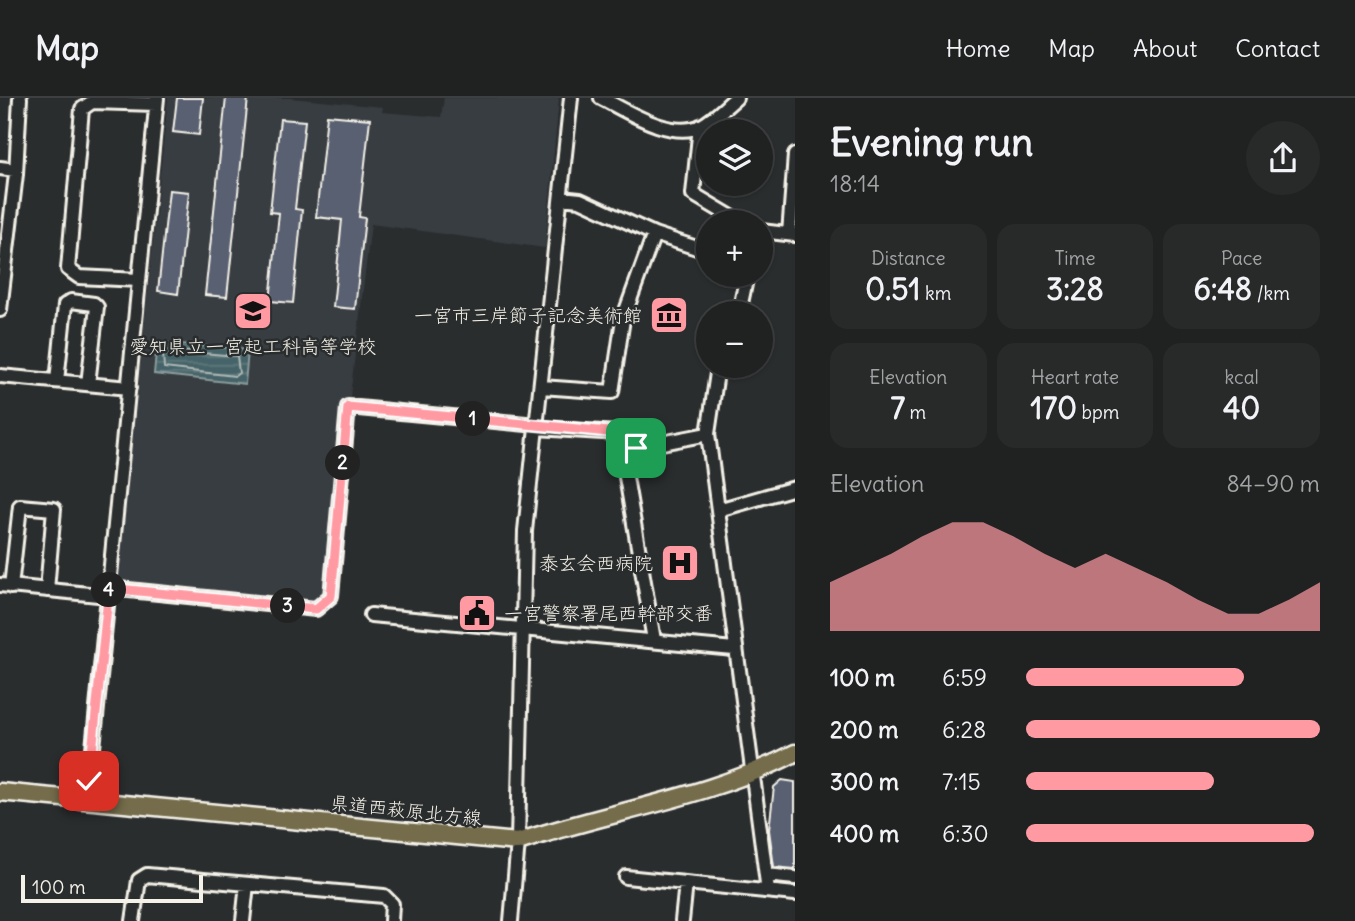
<!DOCTYPE html>
<html lang="en">
<head>
<meta charset="utf-8">
<style>
  :root { --surface:#202222; --page:#282a2a; --text:#f1f3f6; --muted:#a2a4a5; --line:#3d3f40; --accent:#ff9aa2 }
  body { margin:0; font-family:Delius,"Klee One",sans-serif; background:var(--page); color:var(--text); height:100vh; display:flex; flex-direction:column; font-size:26px; white-space:nowrap }
  * { box-sizing:border-box; margin:0 }
  p { font-size:23px; color:var(--muted) }
  .icon { flex:none; width:38px; height:38px; fill:none; stroke:currentColor; stroke-width:2; stroke-linecap:round; stroke-linejoin:round }
  .map { position:relative; flex:1; overflow:hidden }
  .details { display:flex; flex-direction:column; background:var(--surface); width:560px }
  .details>* { flex:none }
  .controls { position:absolute; left:696px; top:21px; display:grid; gap:14px }
  .controls a { display:grid; place-items:center; width:77px; height:77px; border-radius:50%; background:var(--surface); box-shadow:0 2px 5px #0004,0 0 0 2px var(--line); font-size:35px }
  .scale { position:absolute; left:21px; bottom:18px; width:182px; box-sizing:border-box; padding-left:7px; border:4px solid #f4f1e8; border-top:0; font-size:19px; line-height:24px; white-space:nowrap; color:#f4f1e8; -webkit-text-stroke:5px #2a2d2e; paint-order:stroke }
  .pin { position:absolute; display:grid; place-items:center; width:60px; height:60px; color:#fff; margin:-30px; border-radius:14px; box-shadow:0 4px 10px #0006 }
  .km { position:absolute; width:35px; height:35px; margin:-18px; border-radius:50%; background:#222; color:#fff; font-size:19px; line-height:35px; text-align:center }
  .round { display:grid; place-items:center; flex:none; width:74px; height:74px; border-radius:37px; background:var(--page) }
  .overview { display:flex; align-items:center; justify-content:space-between; height:119px; padding:0 35px }
  h1 { font-size:38px; font-weight:700; line-height:52px }
  .metrics { display:grid; grid-template-columns:repeat(3,1fr); gap:10px; height:119px; padding:7px 35px }
  .metrics div { display:grid; align-content:center; border-radius:18px; background:var(--page); text-align:center }
  .metrics b { font-size:30px; font-weight:700 }
  .metrics small { font-size:19px; font-weight:400 }
  .metrics p { font-size:19px }
  .chart { height:196px; padding:14px 35px }
  .chart p { display:flex; justify-content:space-between }
  .chart svg { width:100%; height:126px; margin-top:7px; fill:var(--accent); opacity:.7 }
  ul { padding:0 35px; list-style:none; font-size:23px }
  li { display:grid; grid-template-columns:112px 84px 1fr; align-items:center; height:52px }
  li i { height:18px; border-radius:9px; background:var(--accent) }
  header { display:flex; align-items:center; gap:42px; box-sizing:border-box; height:98px; padding:0 35px; background:var(--surface); border-bottom:2px solid var(--line) }
  header strong { font-size:33px }
  nav { display:flex; gap:38px; margin-inline-start:auto; font-size:24px }
  main { display:flex; flex:1; min-height:0 }
  .map>svg:first-child { display:block }
  .built { fill:#383d42 }
  .water { fill:url(#water-rules); stroke:#8b9c9b; stroke-width:2 }
  .lines { fill:none; stroke-linecap:round; stroke-linejoin:round }
  .shore { stroke:#aeb8b5; stroke-width:2 }
  .building { fill:#596172; stroke:#f4f1e8; stroke-width:2 }
  .minor-casing { stroke:#f4f1e8; stroke-width:18 }
  .major-casing { stroke:#f4f1e8; stroke-width:21 }
  .minor { stroke:#2a2d2e; stroke-width:12 }
  .major { stroke:#746c4b; stroke-width:16 }
  .route-casing { stroke:#fff; stroke-width:14 }
  .route { stroke:#ff9aa2; stroke-width:9 }
  .labels { text-anchor:middle; stroke-width:5; stroke-linejoin:round; paint-order:stroke }
  .poi-label { font-size:19px; fill:#f4f1e8; stroke:#2a2d2e; text-anchor:end }
  .street-label { font-size:19px; fill:#f4f1e8; stroke:#2a2d2e }
</style>
</head>
<body>
<header>
<strong>Map</strong>
<nav><a>Home</a><a>Map</a><a>About</a><a>Contact</a></nav>
</header>
<main>
<div class="map">
<svg width="795" height="823" viewBox="0 0 795 823">
  <defs>
    <pattern id="water-rules" width="6" height="5" patternUnits="userSpaceOnUse" patternTransform="scale(1.75)"><rect width="6" height="5" fill="#456368"/><path d="M0 2.5h6" fill="none" stroke="#607a7e"/></pattern>
  </defs>
  <rect width="100%" height="100%" fill="#2a2d2e"/>
  <filter id="ink" filterUnits="userSpaceOnUse"><feTurbulence type="fractalNoise" baseFrequency=".0143" numOctaves="2"/><feDisplacementMap in="SourceGraphic" scale="14" xChannelSelector="R" yChannelSelector="G"/><feConvolveMatrix kernelMatrix="1 2 1 2 8 2 1 2 1" color-interpolation-filters="sRGB"/></filter>
  <g filter="url(#ink)">
    <path class="built" d="M 168,0 L 290,0 L 383,9 L 382,14 L 441,19 L 444,0 L 559,0 L 545,150 L 371,126 L 326,494 L 313,504 L 126,486 L 118,479 Z"/>
    <path class="water" d="M 157,244 L 248,252 L 245,286 L 154,276 Z"/>
    <g class="lines">
      <path class="shore" d="M 166,252 L 237,258 L 239,275 L 235,278 L 164,270 L 163,255 Z"/>
    </g>
    <path class="building" d="M 177,0 L 203,0 L 199,37 L 173,34 Z
      M 226,0 L 248,0 L 227,199 L 205,197 Z
      M 327,17 L 370,21 L 359,119 L 365,120 L 355,211 L 333,209 L 342,122 L 316,119 Z
      M 280,21 L 305,23 L 295,111 L 302,112 L 293,205 L 270,203 L 279,115 L 270,114 Z
      M 169,92 L 189,94 L 178,196 L 158,193 Z
      M 782,682 L 795,684 L 795,771 L 774,769 L 769,732 L 774,689 Z"/>
    <g class="lines">
      <g class="minor-casing">
        <path id="minor" d="M 601,0 C 627,13 670,42 701,28 C 713,22 725,9 736,0
          M 700,28 L 693,96 L 740,124
          M 0,70 L 16,72
          M 561,100 L 580,102 L 654,136 L 709,154
          M 761,133 L 795,137
          M 789,136 L 795,57
          M 139,182 L 79,179 L 68,171 L 82,11 L 92,4 L 156,6
          M 0,212 L 16,76 L 20,0
          M 739,215 L 747,177
          M 718,268 L 708,336 L 768,793
          M 0,278 L 129,290
          M 57,283 L 65,207 L 71,203 L 94,206 L 97,209 L 88,286
          M 541,289 L 612,294 L 623,221 L 654,136
          M 537,330 L 619,335 L 624,340 L 627,355
          M 718,412 L 795,390
          M 0,487 L 108,498
          M 11,489 L 20,408 L 54,411 L 47,492
          M 109,490 L 316,511 L 331,498 L 348,309 L 537,327
          M 371,517 L 734,551
          M 654,542 L 625,373 L 627,355 L 636,350 L 708,336
          M 88,701 L 157,0
          M 766,777 L 795,780
          M 626,779 L 795,796
          M 133,823 L 139,782 L 147,777 L 384,798 L 392,806 L 391,823
          M 243,823 L 247,786
          M 511,823 L 518,744 L 525,433 L 571,0
          M 682,823 L 686,785"/>
      </g>
      <g class="major-casing">
        <path id="major" d="M 0,694 L 518,744 C 610,713 709,700 795,655"/>
      </g>
      <use href="#minor" class="minor"/>
      <use href="#major" class="major"/>
    </g>
  </g>
  <g class="lines" filter="url(#ink)">
    <g class="route-casing">
      <path id="route" d="M 89,683 L 109,490 L 316,511 L 331,498 L 348,309 L 619,335 L 624,340 L 628,355 L 636,350"/>
    </g>
    <use href="#route" class="route"/>
  </g>
  <defs>
    <g id="school-square" transform="scale(2.0125)"><rect x="-9" y="-9" width="18" height="18" rx="4" fill="#ff9aa2" stroke="#2a2d2e"/><path d="M0-5L7-2L0 1L-7-2ZM-4 1L0 2.5L4 1V4Q0 6-4 4Z" fill="#111"/></g>
    <g id="museum-square" transform="scale(2.0125)"><rect x="-9" y="-9" width="18" height="18" rx="4" fill="#ff9aa2" stroke="#2a2d2e"/><path d="M0-6L6-3V-2H-6V-3ZM-5-1h2V3h-2ZM-1-1h2V3h-2ZM3-1h2V3H3ZM-6 4H6V6H-6Z" fill="#111"/></g>
    <g id="hospital-square" transform="scale(2.0125)"><rect x="-9" y="-9" width="18" height="18" rx="4" fill="#ff9aa2" stroke="#2a2d2e"/><path d="M-5-5h3v3.5h4V-5h3V5h-3V1.5h-4V5h-3Z" fill="#111"/></g>
    <g id="civic-square" transform="scale(2.0125)"><rect x="-9" y="-9" width="18" height="18" rx="4" fill="#ff9aa2" stroke="#2a2d2e"/><path d="M-.6-6.5H3V-4.5H.6V-3L4-1V1h2V6H-6V1h2V-1L-.6-3ZM-1.2 2.5V6h2.4V2.5Z" fill="#111"/></g>
  </defs>
  <g fill-rule="evenodd">
    <use href="#school-square" x="253" y="213"/>
    <use href="#museum-square" x="669" y="217"/>
    <use href="#hospital-square" x="680" y="465"/>
    <use href="#civic-square" x="477" y="515"/>
  </g>
  <g class="labels">
    <g class="poi-label">
      <text x="642" y="224">一宮市三岸節子記念美術館</text>
      <text x="253" y="255" text-anchor="middle">愛知県立一宮起工科高等学校</text>
      <text x="653" y="472">泰玄会西病院</text>
      <text x="504" y="522" text-anchor="start">一宮警察署尾西幹部交番</text>
    </g>
    <g class="street-label">
      <text transform="translate(406 712) rotate(6)" y="7">県道西萩原北方線</text>
    </g>
  </g>
</svg>
<div class="controls">
<a><svg class="icon" aria-label="layers" viewBox="0 0 24 24"><path d="M12 4l9 5-9 5-9-5zM3 14l9 5 9-5"/></svg></a>
<a>+</a>
<a>−</a>
</div>
<div class="scale">100 m</div>
<div class="pin" style="left:636px;top:350px;background:#1e9e55"><svg class="icon" aria-label="arrive" viewBox="0 0 24 24"><path d="M6 21V4h12l-3 4 3 4H6"/></svg></div>
<div class="pin" style="left:89px;top:683px;background:#d93025"><svg class="icon" aria-label="check" viewBox="0 0 24 24"><path d="M5 12l5 5 9-10"/></svg></div>
<b class="km" style="left:473px;top:321px">1</b>
<b class="km" style="left:343px;top:365px">2</b>
<b class="km" style="left:288px;top:508px">3</b>
<b class="km" style="left:109px;top:492px">4</b>
</div>
<section class="details">
<div class="overview"><div><h1>Evening run</h1><p>18:14</p></div><a class="round"><svg class="icon" aria-label="share" viewBox="0 0 24 24"><path d="M12 15V3M7 8l5-5 5 5M5 13v7h14v-7"/></svg></a></div>
<div class="metrics">
<div><p>Distance</p><b>0.51<small> km</small></b></div>
<div><p>Time</p><b>3:28</b></div>
<div><p>Pace</p><b>6:48<small> /km</small></b></div>
</div>
<div class="metrics">
<div><p>Elevation</p><b>7<small> m</small></b></div>
<div><p>Heart rate</p><b>170<small> bpm</small></b></div>
<div><p>kcal</p><b>40</b></div>
</div>
<div class="chart"><p><span>Elevation</span>84–90 m</p>
<svg viewBox="0 0 160 44" preserveAspectRatio="none"><path d="M0 44V27L10 22L20 17L30 11L40 6L50 6L60 11L70 17L80 22L90 17L100 22L110 27L120 33L130 38L140 38L150 33L160 27V44z"/></svg>
</div>
<ul>
<li><b>100 m</b>6:59<i style="width:74%"></i></li>
<li><b>200 m</b>6:28<i style="width:100%"></i></li>
<li><b>300 m</b>7:15<i style="width:64%"></i></li>
<li><b>400 m</b>6:30<i style="width:98%"></i></li>
</ul>
</section>
</main>
</body>
</html>
